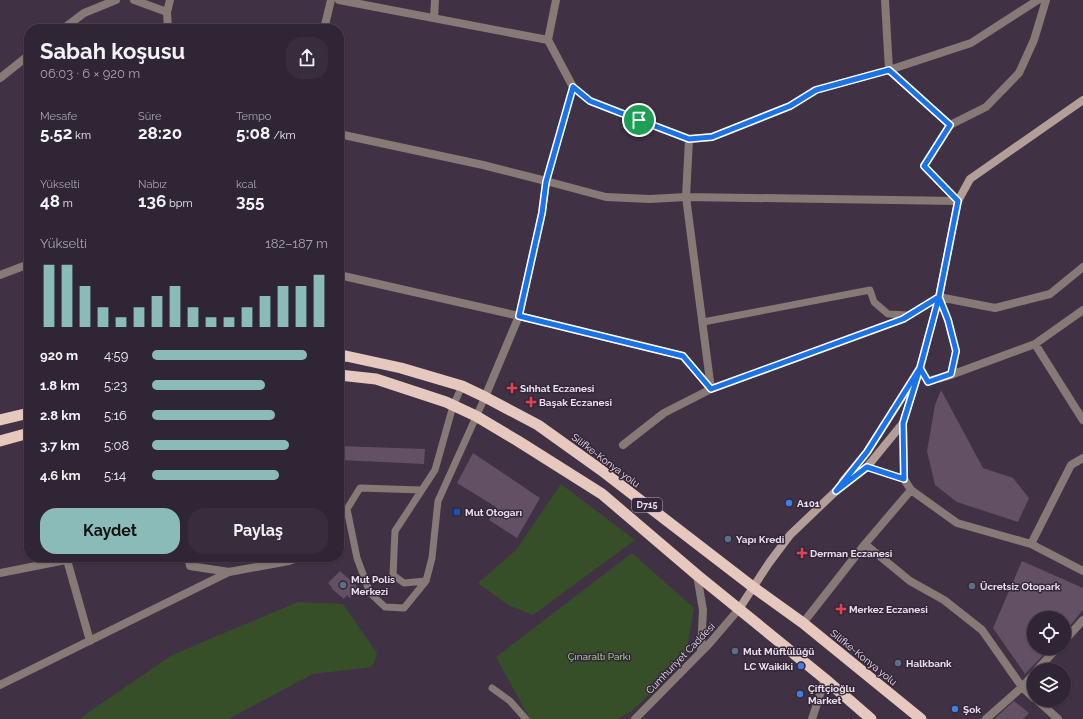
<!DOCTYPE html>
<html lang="tr">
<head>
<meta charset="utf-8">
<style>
  :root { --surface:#302534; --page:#382d3c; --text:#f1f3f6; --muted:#a8a5ac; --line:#4b424f; --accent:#8bbbb9 }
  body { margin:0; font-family:Raleway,sans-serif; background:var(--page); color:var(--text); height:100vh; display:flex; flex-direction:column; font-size:15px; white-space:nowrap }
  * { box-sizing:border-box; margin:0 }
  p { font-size:13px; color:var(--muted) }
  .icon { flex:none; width:22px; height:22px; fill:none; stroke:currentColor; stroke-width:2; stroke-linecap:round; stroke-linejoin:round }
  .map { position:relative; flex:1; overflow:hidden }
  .sheet { position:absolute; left:24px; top:24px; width:320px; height:538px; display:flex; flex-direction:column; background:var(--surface); border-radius:16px; box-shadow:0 1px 3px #0004,0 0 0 1px var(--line) }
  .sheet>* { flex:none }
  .tools { position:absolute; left:1027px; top:611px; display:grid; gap:8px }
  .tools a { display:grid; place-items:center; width:44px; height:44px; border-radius:50%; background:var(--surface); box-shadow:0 1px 3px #0004,0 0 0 1px var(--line); font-size:20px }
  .pin { position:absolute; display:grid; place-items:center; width:34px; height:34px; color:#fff; margin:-17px; border:2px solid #fff; border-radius:50%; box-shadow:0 1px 4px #0007 }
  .round { display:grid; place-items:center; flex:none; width:42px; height:42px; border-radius:16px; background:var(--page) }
  .summary { display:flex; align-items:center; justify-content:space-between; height:68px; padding:0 16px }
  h1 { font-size:22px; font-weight:700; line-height:30px }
  .metrics { display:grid; grid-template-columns:repeat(3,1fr); gap:6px; height:68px; padding:4px 16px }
  .metrics div { display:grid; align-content:center }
  .metrics b { font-size:17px; font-weight:700 }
  .metrics small { font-size:11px; font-weight:400 }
  .metrics p { font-size:11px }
  .chart { height:112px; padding:8px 16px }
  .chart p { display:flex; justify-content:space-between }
  .chart svg { width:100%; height:72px; margin-top:4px; stroke:var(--accent); stroke-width:6 }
  .action { display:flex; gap:8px; margin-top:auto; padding:8px 16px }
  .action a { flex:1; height:46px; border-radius:16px; background:var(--accent); color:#111; font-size:16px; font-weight:700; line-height:46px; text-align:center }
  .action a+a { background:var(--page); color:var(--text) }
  ul { padding:0 16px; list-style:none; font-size:13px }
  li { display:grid; grid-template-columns:64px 48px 1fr; align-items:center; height:30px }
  li i { height:10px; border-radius:5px; background:var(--accent) }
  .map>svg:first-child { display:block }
  .green { fill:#374f28 }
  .building { fill:#635065 }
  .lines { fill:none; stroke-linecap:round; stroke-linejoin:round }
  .service { stroke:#877975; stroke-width:7 }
  .minor { stroke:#877975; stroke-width:8 }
  .tertiary { stroke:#877975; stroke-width:8 }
  .secondary { stroke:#b49e98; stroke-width:8 }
  .trunk { stroke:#e6c8bf; stroke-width:11 }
  .route-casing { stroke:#fff; stroke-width:8 }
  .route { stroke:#1a73e8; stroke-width:5 }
  .health-dot { fill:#e0444e; stroke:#35273a; stroke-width:1.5 }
  .shop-dot { fill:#3f7fe0; stroke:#35273a; stroke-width:1.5 }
  .transit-dot { fill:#1a4fb4; stroke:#35273a; stroke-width:1.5 }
  .service-dot { fill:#5c6f8a; stroke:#35273a; stroke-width:1.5 }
  .labels { text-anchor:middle; stroke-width:3; stroke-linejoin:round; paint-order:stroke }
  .shield { fill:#35273a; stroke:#b3a8b7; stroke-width:1 }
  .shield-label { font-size:9px; font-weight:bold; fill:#e9e0ed }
  .poi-label { font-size:10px; font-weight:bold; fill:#e9e0ed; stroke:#35273a; text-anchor:start }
  .street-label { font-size:10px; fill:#e9e0ed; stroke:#35273a }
  .park-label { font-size:10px; fill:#b1e095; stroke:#35273a }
</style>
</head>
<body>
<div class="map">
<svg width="1083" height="719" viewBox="0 0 1083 719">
  <rect width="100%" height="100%" fill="#403145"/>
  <path class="green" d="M 561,484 L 635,540 L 533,615 L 508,605 L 478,583 L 516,550 Z
    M 632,553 L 694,608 L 685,660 L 632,711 L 618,719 L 530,719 L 496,657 Z
    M 298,602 L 343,604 L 377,653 L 372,667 L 313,674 L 228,719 L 79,719 L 172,655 Z"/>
  <path class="building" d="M 941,390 L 983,468 L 1013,478 L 1029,498 L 1018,522 L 957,502 L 935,485 L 927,451 L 935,405 Z
    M 339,446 L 425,449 L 424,464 L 339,460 Z
    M 473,453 L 540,498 L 517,538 L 489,520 L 496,507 L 457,483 Z
    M 1022,561 L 1083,588 L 1083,610 L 1064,633 L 1064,618 L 1034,618 L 1034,648 L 1050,648 L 1025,674 L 993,628 Z
    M 340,571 L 359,588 L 350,598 L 347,595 L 344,599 L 331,588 L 332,587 L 328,583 Z
    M 1014,701 L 1029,713 L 1023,719 L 994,719 Z"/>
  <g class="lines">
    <path class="service" d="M 703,322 L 870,290 L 874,302 L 888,314 L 908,315
      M 462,386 L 453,406 L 435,470 L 395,531 L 393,575 L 404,583 L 426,581 L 432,558 L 438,501 L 485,397
      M 421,490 L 360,488 L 347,509 L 357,558 L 370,593 L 385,607 L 404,608 L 426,581
      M 492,688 L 510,701 L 526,719"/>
    <path class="minor" d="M 134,0 L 167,12
      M 339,0 L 548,40 L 556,0
      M 885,0 L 889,70 L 950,125 L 924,166 L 958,201
      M 434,18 L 435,0
      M 63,29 L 84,13 L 116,0
      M 168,29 L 167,12 L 170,0
      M 324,29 L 331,0
      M 548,40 L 573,87 L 590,101 L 689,139 L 686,197 L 711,389 L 664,413 L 623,445
      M 0,78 L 29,55
      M 573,87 L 546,181 L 606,197 L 650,199 L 686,197 L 958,201
      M 950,125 L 986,107 L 1019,73 L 1034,40 L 1046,0
      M 339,134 L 483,165 L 546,181 L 542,213 L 519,316 L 485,397
      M 689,139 L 712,137 L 790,106 L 815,90 L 889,70 L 971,43 L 1038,0
      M 0,275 L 29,264
      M 339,275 L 519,316 L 683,356 L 711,389 L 903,319 L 939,297 L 995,308 L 1050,294 L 1083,267
      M 939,297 L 948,320 L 956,351 L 951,375
      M 1035,344 L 1083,310
      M 920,368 L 928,381 L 948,376 L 1035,344 L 1083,420
      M 903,423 L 904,479 L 911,490 L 957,523 L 1031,544 L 1083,571
      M 867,467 L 904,479
      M 865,544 L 911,490
      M 1031,544 L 1071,465 L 1083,458
      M 188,557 L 190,566 L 229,572 L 289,561 L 302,557
      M 67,560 L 90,641
      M 803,623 L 865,544 L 910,581 L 944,600 L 982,630 L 1022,687 L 1034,698
      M 1064,641 L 1083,620
      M 1037,670 L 1057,648
      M 0,685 L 229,572
      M 1037,700 L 1058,719
      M 812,719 L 825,679
      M 986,719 L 1022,687 L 1034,674"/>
    <path class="tertiary" d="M 0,573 L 81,557
      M 697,575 L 703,610 L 701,651
      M 635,719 L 709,644 L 739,609"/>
    <path class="secondary" d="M 843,481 L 867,452 L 915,377
      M 739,609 L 769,563 L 790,535 L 836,491 L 867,467 L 903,423 L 920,368 L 939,297 L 958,201 L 970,179 L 1083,100"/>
    <path class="trunk" d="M 339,357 L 346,356 L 401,368 L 462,386 L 485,397 L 538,425 L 601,470 L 753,587 L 803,623 L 921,719
      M 339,375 L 376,379 L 446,402 L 476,416 L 518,441 L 602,494 L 697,575 L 825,679 L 871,719
      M 0,420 L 29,413
      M 0,441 L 29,433"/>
  </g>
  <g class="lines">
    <g class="route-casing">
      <path id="route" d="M 639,120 L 590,101 L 573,87 L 546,182 L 542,213 L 519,316 L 683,356 L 711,389 L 903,319 L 939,297 L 920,368 L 903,423 L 904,479 L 867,467 L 836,491 L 867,452 L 920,368 L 928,382 L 951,374 L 956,351 L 948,320 L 939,297 L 958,201 L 924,166 L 950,125 L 889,70 L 816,90 L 790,106 L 712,137 L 689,139 L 639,120"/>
    </g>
    <use href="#route" class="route"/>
  </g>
  <g class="health-dot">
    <path d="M510 382h4v4h4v4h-4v4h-4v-4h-4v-4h4z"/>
    <path d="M529 396h4v4h4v4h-4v4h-4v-4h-4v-4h4z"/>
    <path d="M800 547h4v4h4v4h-4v4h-4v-4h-4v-4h4z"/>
    <path d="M839 603h4v4h4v4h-4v4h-4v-4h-4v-4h4z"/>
  </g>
  <g class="shop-dot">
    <circle cx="789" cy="503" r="4"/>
    <circle cx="801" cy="666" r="4"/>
    <circle cx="800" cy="694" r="4"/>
    <circle cx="955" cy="709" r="4"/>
  </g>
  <rect class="transit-dot" x="453" y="508" width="8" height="8" rx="2"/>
  <g class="service-dot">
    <circle cx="728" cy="539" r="4"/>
    <circle cx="343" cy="585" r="4"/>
    <circle cx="972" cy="586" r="4"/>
    <circle cx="735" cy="651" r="4"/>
    <circle cx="898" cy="663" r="4"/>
  </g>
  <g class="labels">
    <rect class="shield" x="632" y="498" width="30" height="14" rx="3"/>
    <g class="shield-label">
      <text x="647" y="508">D715</text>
    </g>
    <g class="poi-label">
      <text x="520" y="392">Sıhhat Eczanesi</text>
      <text x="539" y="406">Başak Eczanesi</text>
      <text x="797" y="507">A101</text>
      <text x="465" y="516">Mut Otogarı</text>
      <text x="736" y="543">Yapı Kredi</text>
      <text x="810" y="557">Derman Eczanesi</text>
      <text x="351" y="583">Mut Polis<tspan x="351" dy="12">Merkezi</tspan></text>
      <text x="980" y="590">Ücretsiz Otopark</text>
      <text x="849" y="613">Merkez Eczanesi</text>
      <text x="743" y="655">Mut Müftülüğü</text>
      <text x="906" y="667">Halkbank</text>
      <text x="793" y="670" text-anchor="end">LC Waikiki</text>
      <text x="808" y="692">Çiftçioğlu<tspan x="808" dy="12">Market</tspan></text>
      <text x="963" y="713">Şok</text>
    </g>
    <g class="street-label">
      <text transform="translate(606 460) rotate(37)" y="4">Silifke-Konya yolu</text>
      <text transform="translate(864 657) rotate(39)" y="4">Silifke-Konya yolu</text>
      <text transform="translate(680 658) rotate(-46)" y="4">Cumhuriyet Caddesi</text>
    </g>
    <g class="park-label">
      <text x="599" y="660">Çınaraltı Parkı</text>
    </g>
  </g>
</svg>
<div class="tools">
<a><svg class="icon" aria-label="locate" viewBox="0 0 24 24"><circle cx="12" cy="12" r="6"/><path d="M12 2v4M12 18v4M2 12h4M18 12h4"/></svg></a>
<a><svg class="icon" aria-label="layers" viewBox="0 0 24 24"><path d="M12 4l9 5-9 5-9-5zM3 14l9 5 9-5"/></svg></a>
</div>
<div class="pin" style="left:639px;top:120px;background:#1e9e55"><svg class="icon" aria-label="arrive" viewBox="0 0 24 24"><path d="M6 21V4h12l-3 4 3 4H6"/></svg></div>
<section class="sheet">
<div class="summary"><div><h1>Sabah koşusu</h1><p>06:03 · 6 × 920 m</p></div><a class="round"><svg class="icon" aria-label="share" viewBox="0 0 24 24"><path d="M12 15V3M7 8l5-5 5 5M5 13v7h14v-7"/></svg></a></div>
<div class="metrics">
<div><p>Mesafe</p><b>5.52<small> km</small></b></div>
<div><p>Süre</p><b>28:20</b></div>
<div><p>Tempo</p><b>5:08<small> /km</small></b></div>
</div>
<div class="metrics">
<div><p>Yükselti</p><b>48<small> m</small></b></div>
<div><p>Nabız</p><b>136<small> bpm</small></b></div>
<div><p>kcal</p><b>355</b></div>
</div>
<div class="chart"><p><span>Yükselti</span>182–187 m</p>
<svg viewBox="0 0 160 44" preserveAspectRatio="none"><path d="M5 44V6M15 44V6M25 44V19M35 44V32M45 44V38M55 44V32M65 44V25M75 44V19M85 44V32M95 44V38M105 44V38M115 44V32M125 44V25M135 44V19M145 44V19M155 44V12"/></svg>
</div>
<ul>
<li><b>920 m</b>4:59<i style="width:88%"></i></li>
<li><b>1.8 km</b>5:23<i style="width:64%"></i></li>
<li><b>2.8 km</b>5:16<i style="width:70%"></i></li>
<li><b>3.7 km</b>5:08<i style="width:78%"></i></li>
<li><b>4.6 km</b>5:14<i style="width:72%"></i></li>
</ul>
<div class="action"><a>Kaydet</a><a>Paylaş</a></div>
</section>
</div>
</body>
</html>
